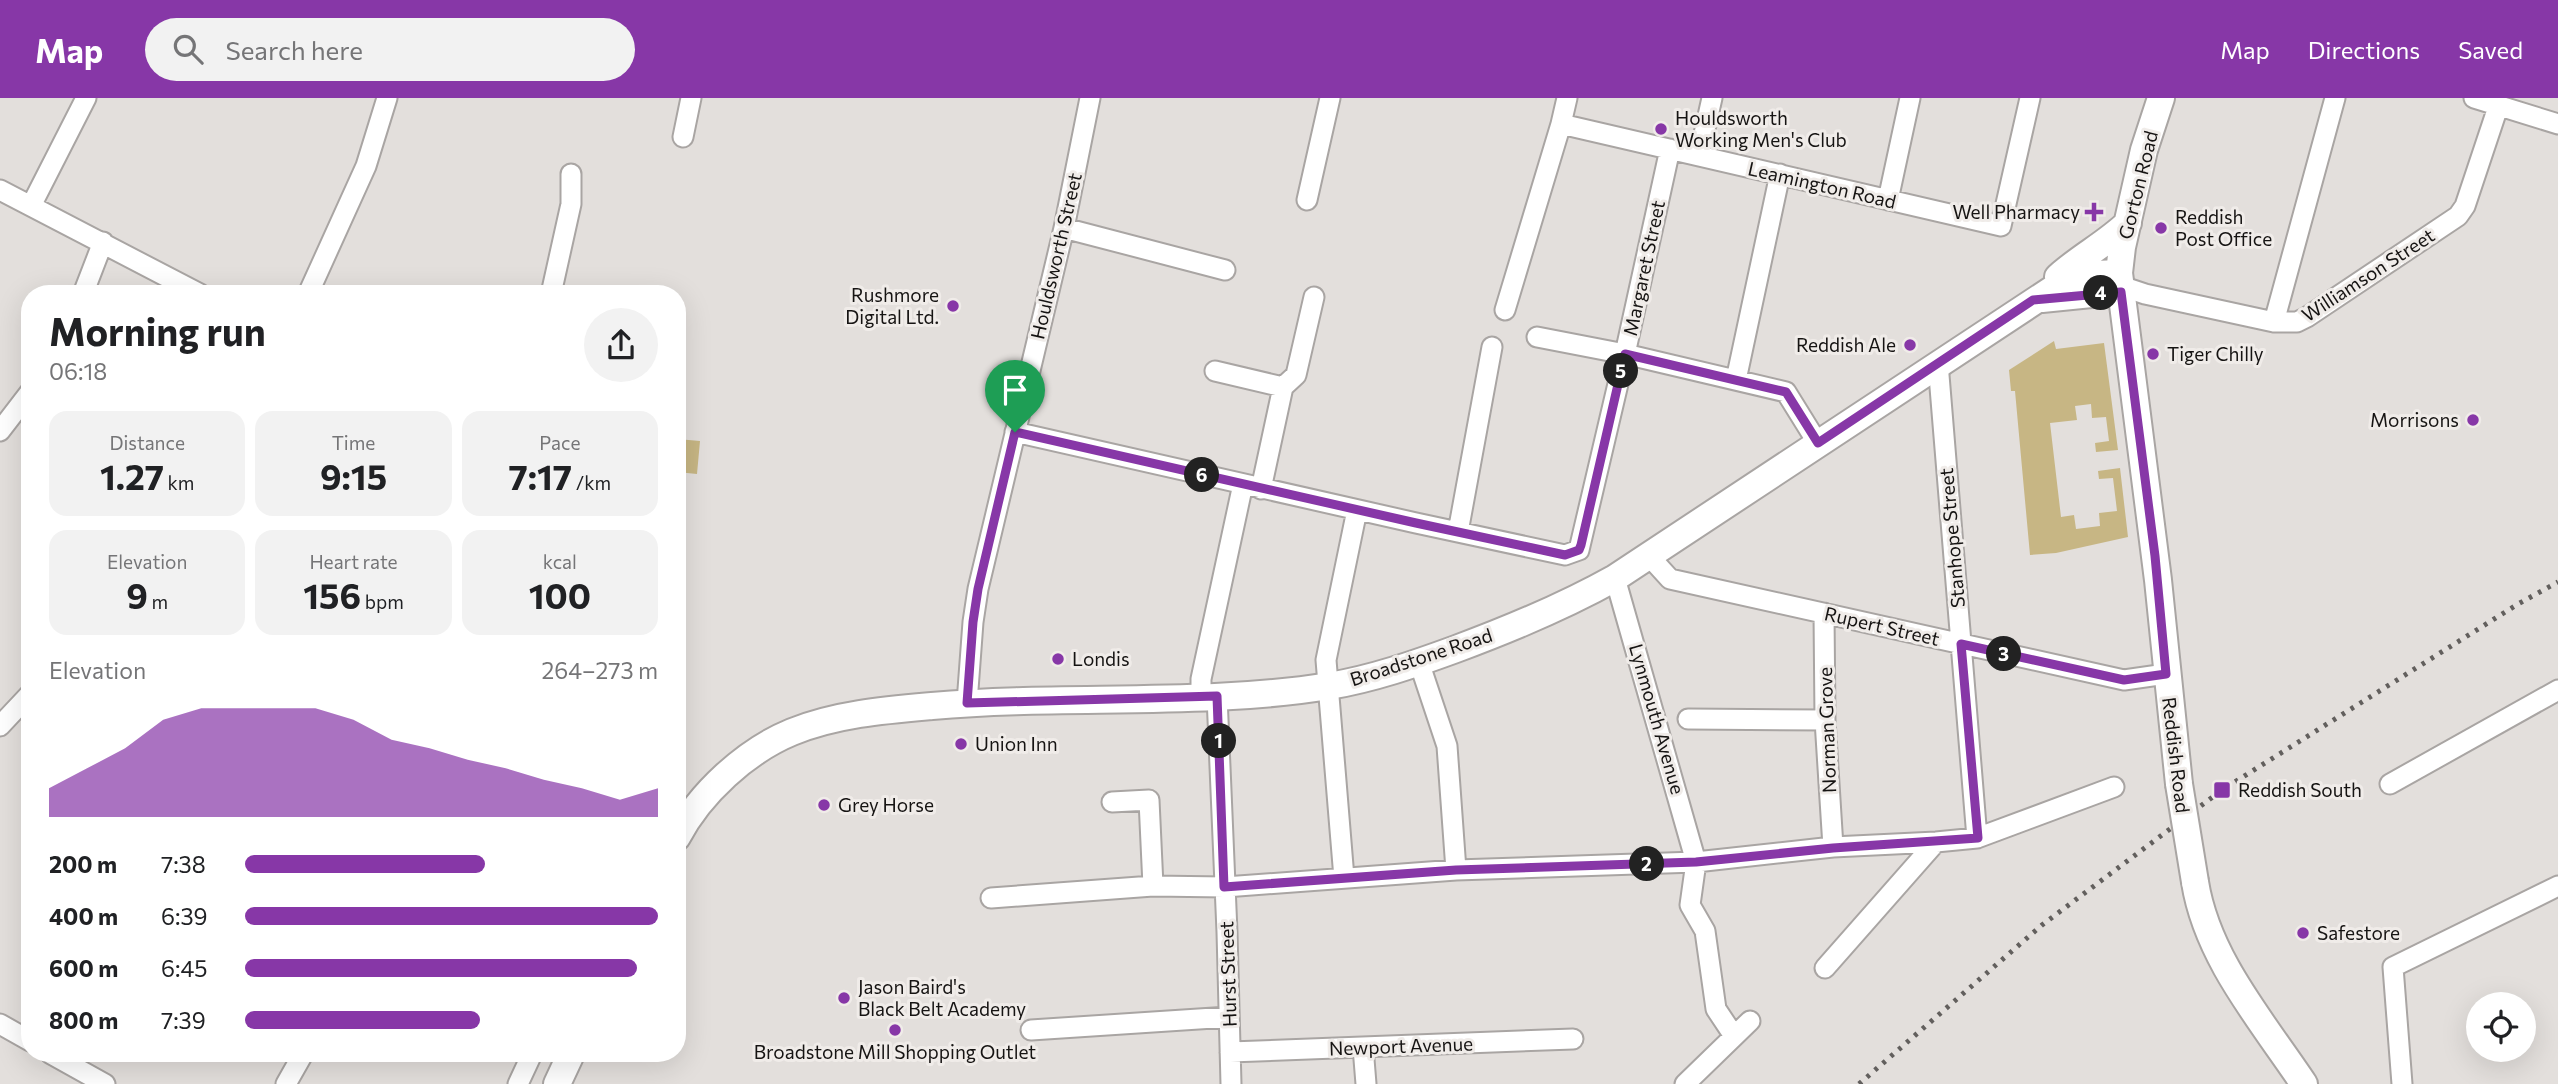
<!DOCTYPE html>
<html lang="en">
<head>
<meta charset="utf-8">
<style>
  :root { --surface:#fff; --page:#f2f2f2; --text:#202124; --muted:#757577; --accent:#8737a7 }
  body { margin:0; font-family:Commissioner,sans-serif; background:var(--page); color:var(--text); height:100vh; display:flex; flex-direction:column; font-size:26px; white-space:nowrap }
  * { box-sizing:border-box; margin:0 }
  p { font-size:23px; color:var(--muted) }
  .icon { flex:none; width:38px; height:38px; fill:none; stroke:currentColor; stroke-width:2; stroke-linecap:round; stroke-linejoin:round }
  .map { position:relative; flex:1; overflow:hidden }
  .panel { position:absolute; left:21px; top:187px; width:665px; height:777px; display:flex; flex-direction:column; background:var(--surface); border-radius:28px; box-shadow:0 7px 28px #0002 }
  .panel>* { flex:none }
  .fabs { position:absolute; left:2466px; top:894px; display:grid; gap:14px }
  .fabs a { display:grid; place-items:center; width:70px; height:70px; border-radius:50%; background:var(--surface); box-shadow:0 7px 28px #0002; font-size:35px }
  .pin { position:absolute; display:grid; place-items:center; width:60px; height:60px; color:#fff; margin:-72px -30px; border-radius:50% 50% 50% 0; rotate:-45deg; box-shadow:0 0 7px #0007 }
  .pin .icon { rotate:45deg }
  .km { position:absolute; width:35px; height:35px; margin:-18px; border-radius:50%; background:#222; color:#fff; font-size:19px; line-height:35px; text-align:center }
  .round { display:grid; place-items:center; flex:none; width:74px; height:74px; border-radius:37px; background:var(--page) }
  .overview { display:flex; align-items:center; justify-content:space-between; height:119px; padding:0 28px }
  h1 { font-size:38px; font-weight:700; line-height:52px }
  .stats { display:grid; grid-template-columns:repeat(3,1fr); gap:10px; height:119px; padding:7px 28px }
  .stats div { display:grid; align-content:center; border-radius:18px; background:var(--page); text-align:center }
  .stats b { font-size:35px; font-weight:700 }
  .stats small { font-size:19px; font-weight:400 }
  .stats p { font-size:19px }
  .chart { height:196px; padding:14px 28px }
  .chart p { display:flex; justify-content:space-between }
  .chart svg { width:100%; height:126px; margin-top:7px; fill:var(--accent); opacity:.7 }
  ul { padding:0 28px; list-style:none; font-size:23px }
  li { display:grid; grid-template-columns:112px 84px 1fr; align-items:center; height:52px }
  li i { height:18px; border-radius:9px; background:var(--accent) }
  header { display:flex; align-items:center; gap:42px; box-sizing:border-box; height:98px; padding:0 35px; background:var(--accent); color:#fff }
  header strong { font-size:33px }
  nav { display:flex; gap:38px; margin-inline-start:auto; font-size:24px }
  .search { width:490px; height:63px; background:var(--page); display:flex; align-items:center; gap:18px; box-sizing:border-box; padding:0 24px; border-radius:38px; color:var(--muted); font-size:26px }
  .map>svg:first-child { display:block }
  .green { fill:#c7b684 }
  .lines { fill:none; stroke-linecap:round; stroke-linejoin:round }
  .street-casing { stroke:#a9a5a3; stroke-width:23 }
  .secondary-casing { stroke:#a9a5a3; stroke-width:30 }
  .street { stroke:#fff; stroke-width:19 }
  .secondary { stroke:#fff; stroke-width:26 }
  .rail { stroke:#625f5d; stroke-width:5; stroke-dasharray:3.5 7; stroke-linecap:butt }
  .secondary-bridge-casing { stroke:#a9a5a3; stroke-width:30; stroke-linecap:butt }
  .secondary-bridge { stroke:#fff; stroke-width:26 }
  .route-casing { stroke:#fff; stroke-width:14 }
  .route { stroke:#8737a7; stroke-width:9 }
  .poi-dot { fill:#8737a7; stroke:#f0ece9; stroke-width:2.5 }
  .labels { text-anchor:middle; stroke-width:6; stroke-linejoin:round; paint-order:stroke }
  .poi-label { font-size:19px; fill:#161413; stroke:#f0ece9; text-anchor:start }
  .street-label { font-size:19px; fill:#161413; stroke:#f0ece9 }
</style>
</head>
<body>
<header>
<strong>Map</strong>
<div class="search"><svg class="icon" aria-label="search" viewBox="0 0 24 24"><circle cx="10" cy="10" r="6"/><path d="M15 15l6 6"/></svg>Search here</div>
<nav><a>Map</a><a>Directions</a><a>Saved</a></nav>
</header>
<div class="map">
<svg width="2558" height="986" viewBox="0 0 2558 986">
  <rect width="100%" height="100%" fill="#e3dfdc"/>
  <path class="green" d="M 2054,243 L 2056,251 L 2104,245 L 2118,352 L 2096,354 L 2095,345 L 2109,343 L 2106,319 L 2092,320 L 2091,306 L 2075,308 L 2077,322 L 2050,325 L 2061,419 L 2074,417 L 2076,431 L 2100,428 L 2099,415 L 2117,413 L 2113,380 L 2099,381 L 2098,373 L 2120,370 L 2128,439 L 2056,455 L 2030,457 L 2015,293 L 2011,293 L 2009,272 Z
    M 677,341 L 700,343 L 697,376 L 677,374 Z"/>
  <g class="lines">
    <g class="street-casing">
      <path id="street" d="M 2474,0 L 2558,26
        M 1561,26 L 2001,128 L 2030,0
        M 683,39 L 691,0
        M 1699,58 L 1712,0
        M 0,92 L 200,196
        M 1307,102 L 1330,0
        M 1888,102 L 1910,0
        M 32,106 L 86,0
        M 1064,130 L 1225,172
        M 2121,188 L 2145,196 L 2274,224 L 2297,224 L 2307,219 L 2458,118 L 2465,108 L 2498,9
        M 83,196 L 103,144
        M 308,196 L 366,68 L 387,0
        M 551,196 L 571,106 L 571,76
        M 1505,212 L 1561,26 L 1567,0
        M 2274,224 L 2335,0
        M 1537,239 L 1625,256 L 1786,294 L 1817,344
        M 1938,265 L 1977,740
        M 1215,273 L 1283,289
        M 1736,282 L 1780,76
        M 0,333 L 30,294
        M 1015,334 L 1416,425 L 1565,457 L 1579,452 L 1625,256 L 1670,51
        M 1261,391 L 1283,289 L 1296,277 L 1314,199
        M 1458,434 L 1492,249
        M 1649,458 L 1670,481 L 2124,582 L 2166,576
        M 1615,480 L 1696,764 L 1690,807 L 1705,833 L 1716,911 L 1734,938
        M 1824,515 L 1825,622 L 1833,749
        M 1419,564 L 1447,648 L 1456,772
        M 1217,598 L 1227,834 L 1231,986
        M 1201,599 L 1201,581 L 1243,386
        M 967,605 L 973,524 L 978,491 L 1064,130 L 1090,0
        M 1688,621 L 1825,622
        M 0,628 L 30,596
        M 2390,686 L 2558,592
        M 1112,704 L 1149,702 L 1153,788
        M 1344,780 L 1326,562 L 1357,412
        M 991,800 L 1153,788 L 1225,789 L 1456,772 L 1696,764 L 1833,749 L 1936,744 L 1977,740 L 2114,689
        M 1825,870 L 1936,744
        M 0,926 L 30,943
        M 1031,932 L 1229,919
        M 1363,949 L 1366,986
        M 1230,954 L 1573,941
        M 51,956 L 105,986
        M 286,986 L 303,956
        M 518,986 L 532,956
        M 1685,986 L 1750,923
        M 2402,986 L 2393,869 L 2558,788"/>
    </g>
    <g class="secondary-casing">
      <path id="secondary" d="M 2161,0 L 2144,52 L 2122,149 L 2119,175 L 2158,482 L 2179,686
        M 2058,179 C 2080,159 2106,146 2128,125
        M 2042,201 L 2121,193
        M 677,739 C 700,695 746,653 792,634 C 836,616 886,612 932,608 C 1064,596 1198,609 1329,588 C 1372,581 1415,566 1456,551 C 1510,531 1565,508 1615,480 L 2074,177 L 2119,175
        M 2195,784 C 2207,860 2262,923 2304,986
        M 557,986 L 571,956"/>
    </g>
    <use href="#street" class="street"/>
    <use href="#secondary" class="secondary"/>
    <path class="rail" d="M 1859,986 L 2042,827 L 2222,692 L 2518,506 L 2558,484"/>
    <g class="secondary-bridge-casing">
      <path id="secondary-bridge" d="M 2179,686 L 2195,784"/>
    </g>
    <use href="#secondary-bridge" class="secondary-bridge"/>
  </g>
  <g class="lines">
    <g class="route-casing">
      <path id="route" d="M 2121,194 L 2155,458 L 2166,576 L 2124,582 L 1961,546 L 1978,740 L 1833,750 L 1696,764 L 1456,772 L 1224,789 L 1217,598 L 967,605 L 973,524 L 978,491 L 1015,334 L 1416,425 L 1565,457 L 1579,452 L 1581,447 L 1625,256 L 1786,294 L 1818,345 L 2033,202 Z"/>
    </g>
    <use href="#route" class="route"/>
  </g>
  <g class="poi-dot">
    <circle cx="1661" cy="31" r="7"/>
    <path d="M2090.5 103.5h7v7h7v7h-7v7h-7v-7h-7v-7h7z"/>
    <circle cx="2161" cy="130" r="7"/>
    <circle cx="953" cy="208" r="7"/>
    <circle cx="1910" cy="247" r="7"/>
    <circle cx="2153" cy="256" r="7"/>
    <circle cx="2473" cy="322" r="7"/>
    <circle cx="1058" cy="561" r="7"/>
    <circle cx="961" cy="646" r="7"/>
    <rect x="2213" y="683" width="18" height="18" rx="3.5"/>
    <circle cx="824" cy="707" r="7"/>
    <circle cx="2303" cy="835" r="7"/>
    <circle cx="844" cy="900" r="7"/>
    <circle cx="895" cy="932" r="7"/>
  </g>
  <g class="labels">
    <g class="poi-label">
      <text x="1675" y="27">Houldsworth<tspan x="1675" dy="22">Working Men's Club</tspan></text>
      <text x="2080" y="121" text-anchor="end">Well Pharmacy</text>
      <text x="2175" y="126">Reddish<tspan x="2175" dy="22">Post Office</tspan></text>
      <text x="939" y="204" text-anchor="end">Rushmore<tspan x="939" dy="22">Digital Ltd.</tspan></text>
      <text x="1896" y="254" text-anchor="end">Reddish Ale</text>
      <text x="2167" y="263">Tiger Chilly</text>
      <text x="2459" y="329" text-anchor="end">Morrisons</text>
      <text x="1072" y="568">Londis</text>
      <text x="975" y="653">Union Inn</text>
      <text x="2238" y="699">Reddish South</text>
      <text x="838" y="714">Grey Horse</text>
      <text x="2317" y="842">Safestore</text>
      <text x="858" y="896">Jason Baird's<tspan x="858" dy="22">Black Belt Academy</tspan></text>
      <text x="895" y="961" text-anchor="middle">Broadstone Mill Shopping Outlet</text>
    </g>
    <g class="street-label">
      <text transform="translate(1822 87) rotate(13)" y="7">Leamington Road</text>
      <text transform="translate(2138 87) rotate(-76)" y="7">Gorton Road</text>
      <text transform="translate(1056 158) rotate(-77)" y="7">Houldsworth Street</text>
      <text transform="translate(1644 170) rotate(-78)" y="7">Margaret Street</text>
      <text transform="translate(2368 177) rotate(-33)" y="7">Williamson Street</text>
      <text transform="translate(1952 440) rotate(-95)" y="7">Stanhope Street</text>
      <text transform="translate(1882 528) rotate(13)" y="7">Rupert Street</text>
      <text transform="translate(1421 559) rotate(-18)" y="7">Broadstone Road</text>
      <text transform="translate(1657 621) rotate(74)" y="7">Lynmouth Avenue</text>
      <text transform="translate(1827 632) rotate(-92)" y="7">Norman Grove</text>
      <text transform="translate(2176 657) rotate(83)" y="7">Reddish Road</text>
      <text transform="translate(1228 876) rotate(-92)" y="7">Hurst Street</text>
      <text transform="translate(1401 948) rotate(-2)" y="7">Newport Avenue</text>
    </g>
  </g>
</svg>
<div class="fabs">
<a><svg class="icon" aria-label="locate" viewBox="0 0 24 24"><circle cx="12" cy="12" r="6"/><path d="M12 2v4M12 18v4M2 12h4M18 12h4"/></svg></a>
</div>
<div class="pin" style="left:1015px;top:334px;background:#1e9e55"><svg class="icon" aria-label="arrive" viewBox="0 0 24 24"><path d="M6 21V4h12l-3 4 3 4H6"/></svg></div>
<b class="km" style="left:1219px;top:643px">1</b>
<b class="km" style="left:1647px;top:766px">2</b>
<b class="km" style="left:2004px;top:556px">3</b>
<b class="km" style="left:2101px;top:195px">4</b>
<b class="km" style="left:1621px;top:273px">5</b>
<b class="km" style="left:1202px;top:377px">6</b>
<section class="panel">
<div class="overview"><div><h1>Morning run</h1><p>06:18</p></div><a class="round"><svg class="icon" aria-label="share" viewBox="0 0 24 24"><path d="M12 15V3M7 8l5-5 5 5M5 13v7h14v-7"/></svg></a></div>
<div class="stats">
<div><p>Distance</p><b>1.27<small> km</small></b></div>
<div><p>Time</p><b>9:15</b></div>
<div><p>Pace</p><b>7:17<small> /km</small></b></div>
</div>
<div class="stats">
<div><p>Elevation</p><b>9<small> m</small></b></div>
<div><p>Heart rate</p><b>156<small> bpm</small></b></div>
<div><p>kcal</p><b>100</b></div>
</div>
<div class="chart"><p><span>Elevation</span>264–273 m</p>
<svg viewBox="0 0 160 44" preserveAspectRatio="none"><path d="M0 44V34L10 27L20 20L30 10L40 6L50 6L60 6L70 6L80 10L90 17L100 20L110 24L120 27L130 31L140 34L150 38L160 34V44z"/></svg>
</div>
<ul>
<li><b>200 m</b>7:38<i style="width:58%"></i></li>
<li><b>400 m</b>6:39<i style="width:100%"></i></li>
<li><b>600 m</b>6:45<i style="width:95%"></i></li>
<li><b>800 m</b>7:39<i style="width:57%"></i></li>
</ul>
</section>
</div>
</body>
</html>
